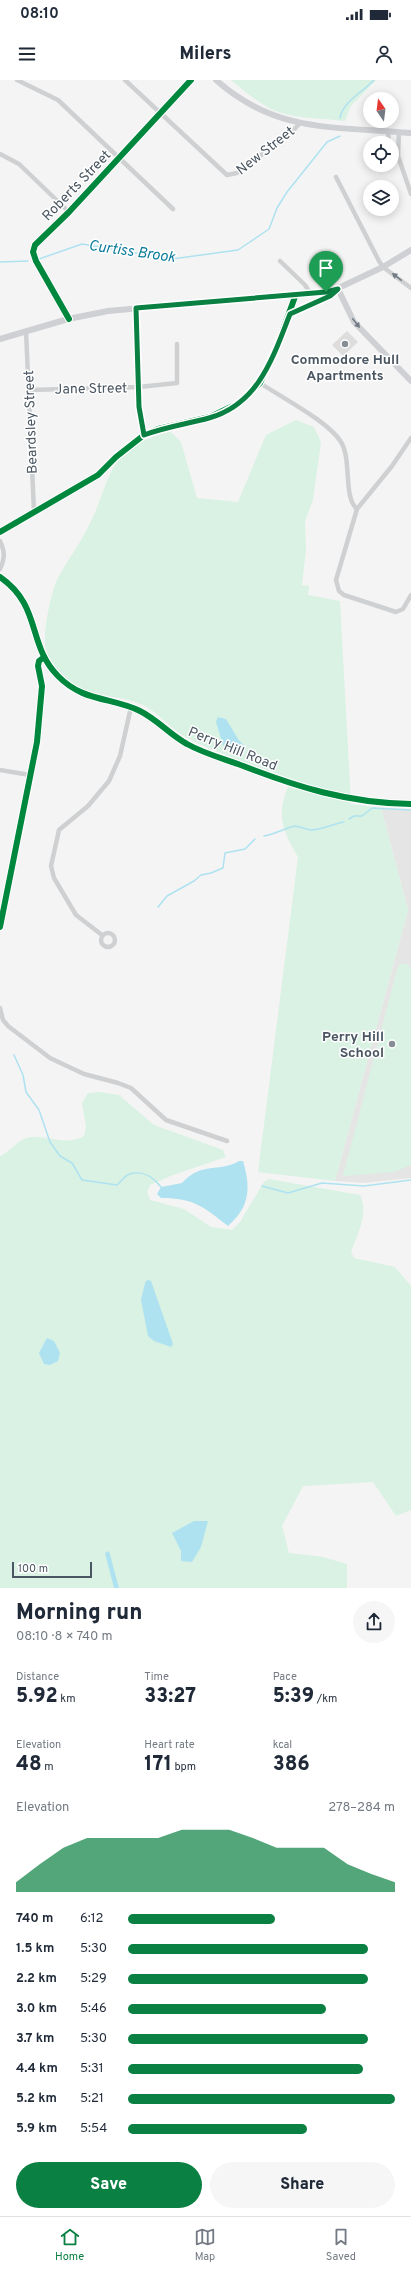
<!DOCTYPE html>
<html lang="en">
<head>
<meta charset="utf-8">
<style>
  :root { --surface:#fff; --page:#f6f6f7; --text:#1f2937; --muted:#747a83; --line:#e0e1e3; --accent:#0b8043 }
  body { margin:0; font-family:Overpass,sans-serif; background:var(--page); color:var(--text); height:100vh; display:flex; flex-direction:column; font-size:15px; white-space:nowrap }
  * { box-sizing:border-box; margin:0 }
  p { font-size:13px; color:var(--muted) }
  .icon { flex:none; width:22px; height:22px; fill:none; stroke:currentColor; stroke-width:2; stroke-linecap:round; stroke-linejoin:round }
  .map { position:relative; height:1508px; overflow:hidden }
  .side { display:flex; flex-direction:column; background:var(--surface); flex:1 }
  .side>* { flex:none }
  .needle { width:26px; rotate:346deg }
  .fabs { position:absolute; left:363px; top:12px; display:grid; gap:8px }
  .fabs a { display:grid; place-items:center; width:36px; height:36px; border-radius:50%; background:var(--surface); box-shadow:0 2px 10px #0003; font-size:20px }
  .scale { position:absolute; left:12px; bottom:10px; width:80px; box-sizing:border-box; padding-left:4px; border:2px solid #4a5661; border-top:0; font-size:11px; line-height:14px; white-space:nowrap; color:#4a5661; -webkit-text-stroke:3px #fff; paint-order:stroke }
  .pin { position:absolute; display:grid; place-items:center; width:34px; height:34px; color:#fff; margin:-41px -17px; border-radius:50% 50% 50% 0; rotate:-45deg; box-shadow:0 0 4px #0007 }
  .pin .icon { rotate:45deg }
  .round { display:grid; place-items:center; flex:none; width:42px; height:42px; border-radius:21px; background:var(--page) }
  .summary { display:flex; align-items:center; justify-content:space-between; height:68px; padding:0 16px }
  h1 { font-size:22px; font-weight:800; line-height:30px }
  .metrics { display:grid; grid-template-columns:repeat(3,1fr); gap:6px; height:68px; padding:4px 16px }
  .metrics div { display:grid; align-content:center }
  .metrics b { font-size:20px; font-weight:800 }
  .metrics small { font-size:11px; font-weight:400 }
  .metrics p { font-size:11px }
  .chart { height:112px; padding:8px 16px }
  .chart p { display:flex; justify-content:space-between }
  .chart svg { width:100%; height:72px; margin-top:4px; fill:var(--accent); opacity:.7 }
  .action { display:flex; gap:8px; margin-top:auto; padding:8px 16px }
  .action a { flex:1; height:46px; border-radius:24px; background:var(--accent); color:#fff; font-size:16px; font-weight:800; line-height:46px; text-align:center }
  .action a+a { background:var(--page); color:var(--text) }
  ul { padding:0 16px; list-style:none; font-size:13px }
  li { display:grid; grid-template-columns:64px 48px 1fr; align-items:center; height:30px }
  li i { height:10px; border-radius:5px; background:var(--accent) }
  .status { display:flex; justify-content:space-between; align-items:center; height:28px; padding:0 20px; background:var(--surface); direction:ltr }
  .status svg { height:11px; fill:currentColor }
  header { display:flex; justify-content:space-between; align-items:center; height:52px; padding:0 16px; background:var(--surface); font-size:18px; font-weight:800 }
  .dock { display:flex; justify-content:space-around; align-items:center; height:56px; border-top:1px solid var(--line); background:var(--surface); font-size:11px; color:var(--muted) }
  .dock a { display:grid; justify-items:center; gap:2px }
  .dock .active { color:var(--accent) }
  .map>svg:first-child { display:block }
  .education { fill:#e6e5e6 }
  .green { fill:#d9f2e3 }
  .water { fill:#aee2f0 }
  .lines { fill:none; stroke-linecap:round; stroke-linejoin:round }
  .stream { stroke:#aee2f0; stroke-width:1.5 }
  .building { fill:#ddddde }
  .street { stroke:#ced0d2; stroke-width:4.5 }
  .secondary { stroke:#ced0d4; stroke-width:6 }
  .cycleway-casing { stroke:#fff; stroke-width:8 }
  .cycleway { stroke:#00873e; stroke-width:6 }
  .oneway { fill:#727b83 }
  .oneway2 { fill:#727b84 }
  .route-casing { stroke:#fff; stroke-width:8 }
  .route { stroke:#0b8043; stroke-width:5 }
  .poi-dot { fill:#868d94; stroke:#fff; stroke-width:1.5 }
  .labels { text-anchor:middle; stroke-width:3; stroke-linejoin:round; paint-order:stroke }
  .street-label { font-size:14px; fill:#4a5661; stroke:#fff }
  .poi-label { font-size:14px; font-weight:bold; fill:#4a5661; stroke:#fff }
  .water-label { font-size:15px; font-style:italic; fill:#0c7c9b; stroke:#fff }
</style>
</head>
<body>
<div class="status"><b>08:10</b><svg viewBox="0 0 49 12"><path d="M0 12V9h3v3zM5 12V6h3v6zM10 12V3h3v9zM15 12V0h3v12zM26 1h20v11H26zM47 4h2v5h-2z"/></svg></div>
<header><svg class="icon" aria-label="menu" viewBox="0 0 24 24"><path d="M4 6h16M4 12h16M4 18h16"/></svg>Milers<svg class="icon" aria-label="person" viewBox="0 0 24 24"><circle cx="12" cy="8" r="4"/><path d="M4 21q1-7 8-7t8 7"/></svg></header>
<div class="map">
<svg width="411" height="1508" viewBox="0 0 411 1508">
  <rect width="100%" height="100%" fill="#f4f4f4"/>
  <path class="education" d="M 381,728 L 411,730 L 411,1098 L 364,1103 L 335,1101 L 408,830 Z"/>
  <path class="green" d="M 231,0 L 376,0 L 351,26 L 345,41 C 321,38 293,39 271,29 C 256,21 244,11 231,0 Z
    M 296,340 L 314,347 L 321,362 L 313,420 L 305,441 L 306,469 L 302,505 L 309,506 L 308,515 L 340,521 L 351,724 L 381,728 L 408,830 L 335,1101 L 258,1092 L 298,777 C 279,746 277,731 291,699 C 255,685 217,674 184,656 C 169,647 159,633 143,625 C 123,616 99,617 79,607 C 66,600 50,583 46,569 C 42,555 51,511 58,498 C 66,482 78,467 86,451 C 115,398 100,372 170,351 L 181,362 L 197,418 L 238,422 L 266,355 Z
    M 402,883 L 407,884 L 411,889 L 411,1085 L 394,1092 L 343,1096 L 398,886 Z
    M 99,1012 L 119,1015 L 154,1045 L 223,1070 L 226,1077 L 173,1095 L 150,1105 L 147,1112 L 150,1120 L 184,1129 L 211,1147 L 232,1150 L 240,1142 L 264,1102 L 269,1099 L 360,1115 C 369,1132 358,1154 351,1171 L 354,1178 L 395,1187 L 411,1206 L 411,1430 L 396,1436 L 373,1402 L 303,1406 L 282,1446 L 289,1473 L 323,1477 L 347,1484 L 347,1508 L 0,1508 L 0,1076 C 11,1072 19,1057 32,1057 C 52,1056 66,1066 84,1056 L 86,1046 L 82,1023 L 88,1013 Z"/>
  <path class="water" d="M 218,637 L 226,639 L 238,659 L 246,668 L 244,672 L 235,674 L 223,665 L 216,642 Z
    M 239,1081 L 243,1081 C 251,1108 250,1127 228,1146 C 203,1127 195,1118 161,1118 L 157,1114 L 161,1107 L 182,1103 C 202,1081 219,1093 239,1081 Z
    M 147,1200 L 151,1201 L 173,1264 L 171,1267 L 154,1261 L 148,1256 L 141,1220 L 145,1203 Z
    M 47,1258 L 54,1261 L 60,1273 L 58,1281 L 50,1285 L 44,1284 L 39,1273 Z
    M 194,1441 L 208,1441 L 201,1467 L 192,1482 L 181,1481 L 181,1471 L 172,1453 Z
    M 109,1471 L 119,1508 L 114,1508 L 105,1473 Z"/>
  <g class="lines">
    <path class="stream" d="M 340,38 C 343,21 363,12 374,0
      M 39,179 L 82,164 L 172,179 L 238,170 L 269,149 L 277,128 L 287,112 L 327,62 L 340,56
      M 0,182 L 28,181
      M 349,739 L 354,736 L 362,736 L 372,728 L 411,730
      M 264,756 C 274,754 282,750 291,747 C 299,744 304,750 312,750 C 323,749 333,744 344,742
      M 158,827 L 167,816 L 194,801 L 201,795 L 211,793 L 223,788 L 225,773 L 245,769 L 255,759
      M 14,975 L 23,995 L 26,1012 L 39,1030 L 50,1062 L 60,1076 L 72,1083 L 82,1100 L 117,1105 C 121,1102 125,1095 130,1094 C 143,1090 154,1098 161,1107
      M 262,1106 L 288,1113 L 322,1103 L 364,1106 L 411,1100"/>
  </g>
  <path class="building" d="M 347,251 L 358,262 L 343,276 L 332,265 Z"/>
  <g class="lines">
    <path class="street" d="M 17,0 L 58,20 L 173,129
      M 125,0 L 227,95 L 237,93 L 291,53 L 299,44
      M 388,51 L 389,63
      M 399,52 L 398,76 L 411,114
      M 392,69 L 398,76
      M 0,74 L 19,84 L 69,132
      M 336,97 L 379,181 L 383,187 L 411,208
      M 280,181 L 305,205 L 310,213
      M 136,228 L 139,327 L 144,355
      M 290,234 L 330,216 L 338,209
      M 69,239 L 36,181 L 33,172 L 35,165 L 69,132 L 191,0
      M 26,251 L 34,432
      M 260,303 C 281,317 329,342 341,362 C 352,379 343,418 357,429
      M 29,310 L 139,307 L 177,303 L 177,264
      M 411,358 L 392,386 L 357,429 L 336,500 L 339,511 L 344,515 L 396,532 L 403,529 L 411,515
      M 0,452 L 98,395 L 116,377 L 144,355 L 158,349 L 210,337 L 237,324 L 260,303 L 277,266 L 296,214
      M 0,461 C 5,472 5,478 0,489
      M 0,690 L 30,695
      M 0,847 L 37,662 L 42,606 L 38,586 L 39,581 L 44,577
      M101 860a7 7 0 1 1 14 0a7 7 0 1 1-14 0Z
      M 102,855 L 76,835 L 54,798 L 51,786 L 59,750 L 88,726 L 109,701 L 120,676 L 131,627
      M 0,928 L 3,940 L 8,946 L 50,978 L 84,994 L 118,1003 L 131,1008 L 166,1040 L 227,1061"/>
    <path class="secondary" d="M 216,0 C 277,54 335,46 411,53
      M 338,209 L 354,242 L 411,301
      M 0,259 L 68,239 L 108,231 L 332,211 L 383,187 L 411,170
      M 0,497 C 42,526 27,565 58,596 C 83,622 111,617 140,631 C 158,640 170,655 187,664 C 203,673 221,678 238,684 C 297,707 347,723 411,724"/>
    <g class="cycleway-casing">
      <path id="cycleway" d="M 69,239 L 36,181 L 33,172 L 35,165 L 69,132 L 191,0
        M 0,452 L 98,395 L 116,377 L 144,355 L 158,349 L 210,337 L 237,324 L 260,303 L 277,266 L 296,214
        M 0,497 C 42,526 27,565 58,596 C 83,622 111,617 140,631 C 158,640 170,655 187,664 C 203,673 221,678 238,684 C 297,707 347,723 411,724
        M 0,847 L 37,662 L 42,606 L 38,586 L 39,581 L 44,577"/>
    </g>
    <use href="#cycleway" class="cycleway"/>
  </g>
  <defs><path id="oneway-solid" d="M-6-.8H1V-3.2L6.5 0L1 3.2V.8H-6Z"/></defs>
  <use class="oneway" href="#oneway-solid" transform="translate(397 197) rotate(-143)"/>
  <use class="oneway2" href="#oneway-solid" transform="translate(356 243) rotate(52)"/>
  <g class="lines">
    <g class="route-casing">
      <path id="route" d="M 338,209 L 330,216 L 290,234 C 273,277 259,324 209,338 C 187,344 165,347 144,355 L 139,327 L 136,228 L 326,212 Z"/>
    </g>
    <use href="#route" class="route"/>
  </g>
  <g class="poi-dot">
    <circle cx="345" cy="264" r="4"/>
    <circle cx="392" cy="964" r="4"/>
  </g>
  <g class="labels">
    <g class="street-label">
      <text transform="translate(265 70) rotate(-38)" y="5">New Street</text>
      <text transform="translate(76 105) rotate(-46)" y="5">Roberts Street</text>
      <text transform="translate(91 308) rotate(-1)" y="5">Jane Street</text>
      <text transform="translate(30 342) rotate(-92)" y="5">Beardsley Street</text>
      <text transform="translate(233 668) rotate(22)" y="5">Perry Hill Road</text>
    </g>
    <g class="poi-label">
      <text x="345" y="284">Commodore Hull<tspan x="345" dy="16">Apartments</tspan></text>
      <text x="384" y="961" text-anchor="end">Perry Hill<tspan x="384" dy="16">School</tspan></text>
    </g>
    <g class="water-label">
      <text transform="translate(132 171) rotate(8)" y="5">Curtiss Brook</text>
    </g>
  </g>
</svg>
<div class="fabs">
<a><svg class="needle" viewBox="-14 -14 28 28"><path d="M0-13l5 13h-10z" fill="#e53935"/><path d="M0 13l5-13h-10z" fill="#747a83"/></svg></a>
<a><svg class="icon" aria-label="locate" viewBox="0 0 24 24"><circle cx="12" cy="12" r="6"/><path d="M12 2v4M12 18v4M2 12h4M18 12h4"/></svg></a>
<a><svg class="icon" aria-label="layers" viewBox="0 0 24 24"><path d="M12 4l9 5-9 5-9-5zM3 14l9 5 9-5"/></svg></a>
</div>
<div class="scale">100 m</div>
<div class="pin" style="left:326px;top:212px;background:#1e9e55"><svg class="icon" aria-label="arrive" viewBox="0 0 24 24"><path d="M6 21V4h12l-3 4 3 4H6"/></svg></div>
</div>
<section class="side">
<div class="summary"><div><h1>Morning run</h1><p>08:10 · 8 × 740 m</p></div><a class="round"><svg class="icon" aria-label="share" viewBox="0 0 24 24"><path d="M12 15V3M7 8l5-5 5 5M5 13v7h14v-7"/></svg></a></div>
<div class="metrics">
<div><p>Distance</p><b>5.92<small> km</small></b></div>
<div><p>Time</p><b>33:27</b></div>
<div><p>Pace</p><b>5:39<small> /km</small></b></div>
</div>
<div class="metrics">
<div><p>Elevation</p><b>48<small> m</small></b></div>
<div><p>Heart rate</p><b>171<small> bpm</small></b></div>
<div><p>kcal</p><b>386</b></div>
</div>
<div class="chart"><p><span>Elevation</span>278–284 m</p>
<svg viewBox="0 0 160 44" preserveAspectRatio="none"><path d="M0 44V38L10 27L20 17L30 11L40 11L50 11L60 11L70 6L80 6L90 6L100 11L110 17L120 17L130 17L140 27L150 33L160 38V44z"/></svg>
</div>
<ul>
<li><b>740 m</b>6:12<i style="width:55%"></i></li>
<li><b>1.5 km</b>5:30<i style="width:90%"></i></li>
<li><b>2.2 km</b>5:29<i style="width:90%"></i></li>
<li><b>3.0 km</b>5:46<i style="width:74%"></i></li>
<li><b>3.7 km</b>5:30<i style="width:90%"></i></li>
<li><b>4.4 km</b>5:31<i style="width:88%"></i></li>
<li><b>5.2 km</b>5:21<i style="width:100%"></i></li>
<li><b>5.9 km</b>5:54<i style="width:67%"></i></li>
</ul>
<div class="action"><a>Save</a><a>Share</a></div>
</section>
<nav class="dock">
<a class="active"><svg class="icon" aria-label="home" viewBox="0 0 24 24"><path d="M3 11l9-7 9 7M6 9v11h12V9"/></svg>Home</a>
<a><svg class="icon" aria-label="map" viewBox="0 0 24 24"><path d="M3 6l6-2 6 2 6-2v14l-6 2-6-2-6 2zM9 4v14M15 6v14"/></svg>Map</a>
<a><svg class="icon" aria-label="saved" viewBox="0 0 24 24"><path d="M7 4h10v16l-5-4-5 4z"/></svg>Saved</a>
</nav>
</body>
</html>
